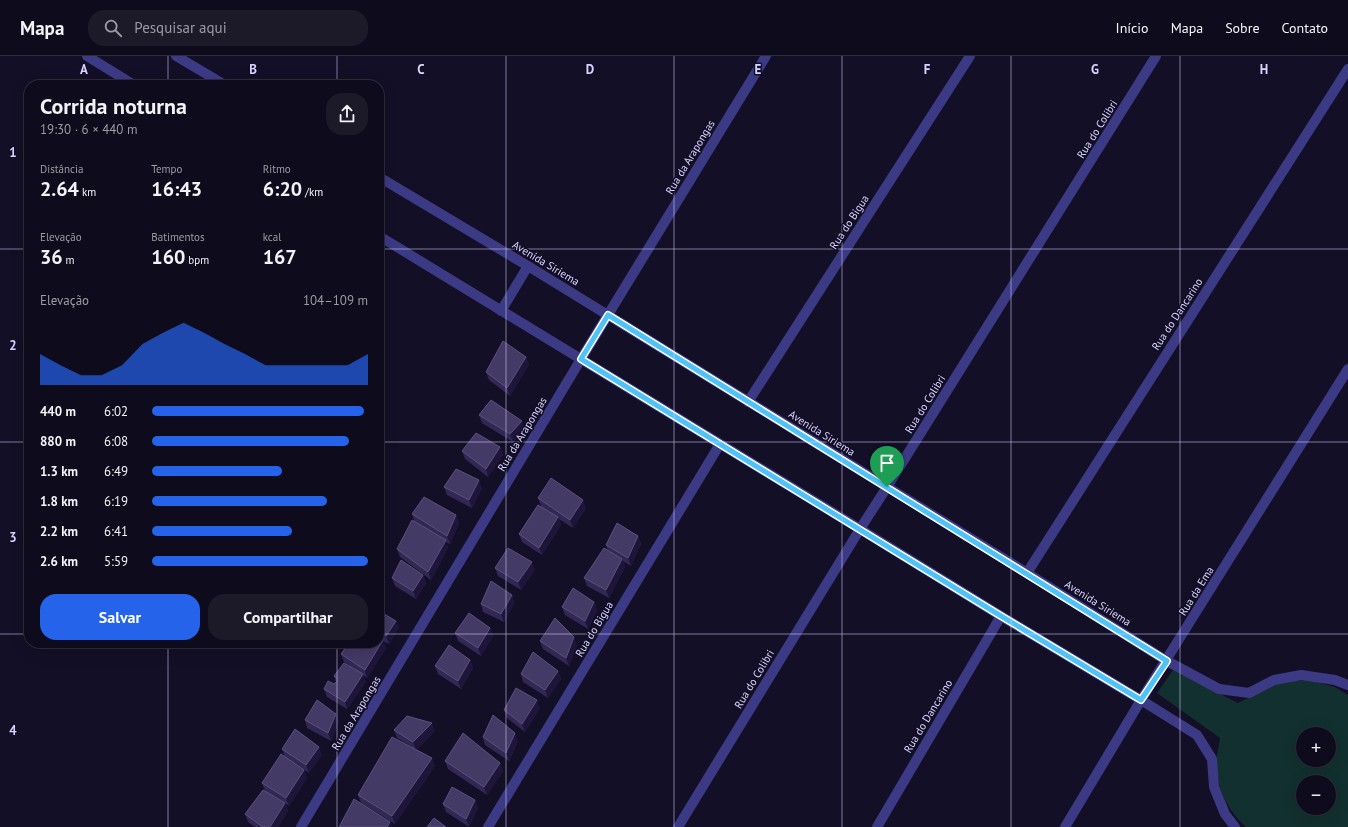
<!DOCTYPE html>
<html lang="pt">
<head>
<meta charset="utf-8">
<style>
  :root { --surface:#0e0b1c; --page:#1c1929; --text:#f1f3f6; --muted:#9b9ba3; --line:#2e2b3b; --accent:#2563eb }
  body { margin:0; font-family:"PT Sans",sans-serif; background:var(--page); color:var(--text); height:100vh; display:flex; flex-direction:column; font-size:15px; white-space:nowrap }
  * { box-sizing:border-box; margin:0 }
  p { font-size:13px; color:var(--muted) }
  .icon { flex:none; width:22px; height:22px; fill:none; stroke:currentColor; stroke-width:2; stroke-linecap:round; stroke-linejoin:round }
  .map { position:relative; flex:1; overflow:hidden }
  .panel { position:absolute; left:24px; top:24px; width:360px; height:568px; display:flex; flex-direction:column; background:var(--surface); border-radius:16px; box-shadow:0 4px 16px #0002,0 0 0 1px var(--line) }
  .panel>* { flex:none }
  .tools { position:absolute; left:1296px; top:671px; display:grid; gap:8px }
  .tools a { display:grid; place-items:center; width:40px; height:40px; border-radius:50%; background:var(--surface); box-shadow:0 4px 16px #0002,0 0 0 1px var(--line); font-size:20px }
  .pin { position:absolute; display:grid; place-items:center; width:34px; height:34px; color:#fff; margin:-41px -17px; border-radius:50% 50% 50% 0; rotate:-45deg; box-shadow:0 0 4px #0007 }
  .pin .icon { rotate:45deg }
  .round { display:grid; place-items:center; flex:none; width:42px; height:42px; border-radius:16px; background:var(--page) }
  .head { display:flex; align-items:center; justify-content:space-between; height:68px; padding:0 16px }
  h1 { font-size:22px; font-weight:800; line-height:30px }
  .metrics { display:grid; grid-template-columns:repeat(3,1fr); gap:6px; height:68px; padding:4px 16px }
  .metrics div { display:grid; align-content:center }
  .metrics b { font-size:20px; font-weight:800 }
  .metrics small { font-size:11px; font-weight:400 }
  .metrics p { font-size:11px }
  .chart { height:112px; padding:8px 16px }
  .chart p { display:flex; justify-content:space-between }
  .chart svg { width:100%; height:72px; margin-top:4px; fill:var(--accent); opacity:.7 }
  .primary-button { display:flex; gap:8px; margin-top:auto; padding:8px 16px }
  .primary-button a { flex:1; height:46px; border-radius:16px; background:var(--accent); color:#fff; font-size:16px; font-weight:800; line-height:46px; text-align:center }
  .primary-button a+a { background:var(--page); color:var(--text) }
  ul { padding:0 16px; list-style:none; font-size:13px }
  li { display:grid; grid-template-columns:64px 48px 1fr; align-items:center; height:30px }
  li i { height:10px; border-radius:5px; background:var(--accent) }
  header { display:flex; align-items:center; gap:24px; box-sizing:border-box; height:56px; padding:0 20px; background:var(--surface); border-bottom:1px solid var(--line) }
  header strong { font-size:19px }
  nav { display:flex; gap:22px; margin-inline-start:auto; font-size:14px }
  .search { width:280px; height:36px; background:var(--page); display:flex; align-items:center; gap:10px; box-sizing:border-box; padding:0 14px; border-radius:16px; color:var(--muted); font-size:15px }
  .map>svg:first-child { display:block }
  .green { fill:#12302f; fill-rule:evenodd }
  .lines { fill:none; stroke-linecap:round; stroke-linejoin:round }
  .street { stroke:#3d3a85; stroke-width:10 }
  .wall { fill:#312854 }
  .shaded-wall { fill:#1d163a }
  .building { fill:#433a66; stroke:#5a527e }
  .route-casing { stroke:#fff; stroke-width:8 }
  .route { stroke:#4fc3f7; stroke-width:5 }
  .grid { fill:none; stroke:#d9d4ff; stroke-width:1; stroke-opacity:0.55 }
  .labels { text-anchor:middle; stroke-width:3; stroke-linejoin:round; paint-order:stroke }
  .street-label { font-size:11px; fill:#d9d4ff; stroke:#130f26 }
  .grid-label { font-size:13px; text-anchor:middle; font-weight:bold; fill:#d9d4ff; stroke:#130f26; stroke-width:3; stroke-linejoin:round; paint-order:stroke }
</style>
</head>
<body>
<header>
<strong>Mapa</strong>
<div class="search"><svg class="icon" aria-label="search" viewBox="0 0 24 24"><circle cx="10" cy="10" r="6"/><path d="M15 15l6 6"/></svg>Pesquisar aqui</div>
<nav><a>Início</a><a>Mapa</a><a>Sobre</a><a>Contato</a></nav>
</header>
<div class="map">
<svg width="1348" height="771" viewBox="0 0 1348 771">
  <rect width="100%" height="100%" fill="#130f26"/>
  <path class="green" d="M 1173,614 L 1238,647 L 1280,626 L 1308,624 L 1335,631 L 1348,639 L 1348,771 L 1246,771 C 1229,756 1217,733 1216,711 C 1216,702 1219,691 1220,682 L 1157,637 ZM 1303,678 L 1329,678 L 1329,704 L 1303,704 ZM 1303,726 L 1329,726 L 1329,752 L 1303,752 Z"/>
  <g class="lines">
    <path class="street" d="M 87,0 L 134,29
      M 176,0 L 225,29
      M 379,121 L 528,210 L 1027,517 L 1167,605 L 1219,633 L 1249,637 L 1274,624 L 1301,619 L 1335,624 L 1348,629
      M 379,180 L 860,473 L 1001,560 L 1141,644 L 1197,679 L 1212,703 L 1214,731 L 1225,758 L 1235,771
      M 501,255 L 528,210
      M 748,346 L 970,0
      M 1027,517 L 1348,13
      M 301,771 L 581,303 L 766,0
      M 488,771 L 720,388
      M 678,771 L 860,473 L 887,431 L 1156,0
      M 877,771 L 1001,560
      M 1065,771 L 1141,644 L 1348,313"/>
  </g>
  <path class="wall" d="M 526,301 L 529,309 L 510,340 L 489,324 L 486,316 Z
    M 479,359 L 525,373 L 513,386 L 482,367 Z
    M 500,391 L 503,399 L 488,421 L 465,403 L 462,395 Z
    M 444,431 L 482,432 L 472,452 L 447,439 Z
    M 538,442 L 586,452 L 573,472 L 559,463 L 561,469 L 542,499 L 522,486 L 519,478 L 541,450 Z
    M 412,458 L 456,459 L 459,467 L 450,488 L 446,486 L 448,492 L 431,524 L 400,501 L 397,493 L 414,464 Z
    M 638,480 L 641,488 L 631,510 L 623,505 L 625,511 L 609,542 L 587,530 L 584,522 L 608,495 L 606,489 Z
    M 495,512 L 535,514 L 521,534 L 498,520 Z
    M 423,519 L 426,527 L 416,543 L 395,530 L 392,522 Z
    M 512,539 L 514,547 L 504,566 L 483,556 L 481,548 Z
    M 594,546 L 597,554 L 588,573 L 565,559 L 562,551 Z
    M 379,555 L 396,565 L 399,572 L 389,588 L 383,585 L 386,592 L 367,622 L 363,619 L 366,626 L 347,653 L 327,641 L 324,633 L 334,628 L 336,626 L 334,620 L 356,614 L 344,606 L 341,598 L 379,587 Z
    M 490,572 L 493,580 L 481,600 L 458,585 L 455,577 Z
    M 540,585 L 577,589 L 569,610 L 543,593 Z
    M 470,604 L 473,612 L 461,633 L 438,618 L 435,610 Z
    M 558,615 L 561,623 L 548,642 L 523,626 L 521,618 Z
    M 540,652 L 525,676 L 507,662 L 504,654 Z
    M 305,664 L 339,665 L 331,685 L 307,672 Z
    M 394,674 L 435,675 L 416,694 L 435,710 L 395,768 L 361,747 L 358,739 L 412,691 L 397,682 Z
    M 483,681 L 518,685 L 509,705 L 485,689 Z
    M 282,693 L 322,699 L 309,717 L 294,707 L 304,714 L 307,722 L 289,750 L 285,747 L 288,755 L 278,771 L 255,771 L 248,766 L 245,758 L 265,735 L 262,727 L 285,701 Z
    M 445,705 L 500,707 L 503,715 L 487,739 L 448,713 Z
    M 475,744 L 478,752 L 469,771 L 446,756 L 443,748 Z"/>
  <path class="shaded-wall" d="M 526,301 L 529,309 L 510,340 L 507,332 Z
    M 522,365 L 525,373 L 513,386 L 510,378 Z
    M 500,391 L 503,399 L 488,421 L 486,413 Z
    M 479,424 L 482,432 L 472,452 L 469,444 Z
    M 583,444 L 586,452 L 573,472 L 570,464 Z
    M 456,459 L 459,467 L 450,488 L 447,480 Z
    M 558,461 L 561,469 L 542,499 L 539,492 Z
    M 638,480 L 641,488 L 631,510 L 628,502 Z
    M 446,484 L 448,492 L 431,524 L 428,516 Z
    M 622,503 L 625,511 L 609,542 L 606,534 Z
    M 532,506 L 535,514 L 521,534 L 518,526 Z
    M 423,519 L 426,527 L 416,543 L 413,535 Z
    M 512,539 L 514,547 L 504,566 L 501,558 Z
    M 594,546 L 597,554 L 588,573 L 585,565 Z
    M 396,565 L 399,572 L 389,588 L 386,580 Z
    M 490,572 L 493,580 L 481,600 L 478,592 Z
    M 574,581 L 577,589 L 569,610 L 566,602 Z
    M 383,584 L 386,592 L 367,622 L 365,614 Z
    M 470,604 L 473,612 L 461,633 L 458,625 Z
    M 558,615 L 561,623 L 548,642 L 545,634 Z
    M 363,618 L 366,626 L 347,653 L 345,646 Z
    M 537,644 L 540,652 L 525,676 L 522,668 Z
    M 336,658 L 339,665 L 331,685 L 328,677 Z
    M 432,667 L 435,675 L 416,694 L 413,686 Z
    M 515,677 L 518,685 L 509,705 L 506,697 Z
    M 319,691 L 322,699 L 309,717 L 306,709 Z
    M 432,702 L 435,710 L 395,768 L 392,760 Z
    M 500,707 L 503,715 L 487,739 L 484,731 Z
    M 304,714 L 307,722 L 289,750 L 286,742 Z
    M 475,744 L 478,752 L 469,771 L 466,763 Z
    M 285,747 L 288,755 L 278,771 L 270,771 Z
    M 390,766 L 392,771 L 387,771 Z"/>
  <path class="building" d="M 503,285 L 526,301 L 507,332 L 486,316 Z
    M 491,344 L 522,365 L 510,378 L 479,359 Z
    M 476,377 L 500,391 L 486,413 L 462,395 Z
    M 456,413 L 479,424 L 469,444 L 444,431 Z
    M 551,422 L 583,444 L 570,464 L 538,442 Z
    M 424,441 L 456,459 L 447,480 L 412,458 Z
    M 538,449 L 558,461 L 539,492 L 519,478 Z
    M 412,464 L 446,484 L 428,516 L 397,493 Z
    M 617,467 L 638,480 L 628,502 L 606,489 Z
    M 508,492 L 532,506 L 518,526 L 495,512 Z
    M 604,492 L 622,503 L 606,534 L 584,522 Z
    M 401,504 L 423,519 L 413,535 L 392,522 Z
    M 491,525 L 512,539 L 501,558 L 481,548 Z
    M 573,532 L 594,546 L 585,565 L 562,551 Z
    M 379,555 L 396,565 L 386,580 L 379,577 Z
    M 469,557 L 490,572 L 478,592 L 455,577 Z
    M 555,562 L 574,581 L 566,602 L 540,585 Z
    M 379,582 L 383,584 L 365,614 L 341,598 L 349,587 L 379,587 Z
    M 449,589 L 470,604 L 458,625 L 435,610 Z
    M 533,596 L 558,615 L 545,634 L 521,618 Z
    M 344,607 L 363,618 L 345,646 L 324,633 L 328,625 L 334,628 L 338,624 L 334,620 Z
    M 516,632 L 537,644 L 522,668 L 504,654 Z
    M 317,644 L 336,658 L 328,677 L 305,664 Z
    M 493,659 L 515,677 L 506,697 L 483,681 Z
    M 407,660 L 432,667 L 413,686 L 394,674 Z
    M 295,673 L 319,691 L 306,709 L 282,693 Z
    M 463,677 L 500,707 L 484,731 L 445,705 Z
    M 392,681 L 432,702 L 392,760 L 358,739 Z
    M 281,698 L 304,714 L 286,742 L 262,727 Z
    M 452,731 L 475,744 L 466,763 L 443,748 Z
    M 263,734 L 285,747 L 270,771 L 263,771 L 245,758 Z
    M 354,743 L 390,766 L 387,771 L 339,771 Z
    M 434,762 L 446,771 L 427,771 Z"/>
  <g class="lines">
    <g class="route-casing">
      <path id="route" d="M 608,259 L 1167,605 L 1141,644 L 1001,560 L 581,303 Z"/>
    </g>
    <use href="#route" class="route"/>
  </g>
  <path class="grid" d="M 168,0 L 168,29M 337,0 L 337,29M 506,0 L 506,771M 674,0 L 674,771M 842,0 L 842,771M 1011,0 L 1011,771M 1180,0 L 1180,771M 0,193 L 29,193M 379,193 L 1348,193M 0,386 L 29,386M 379,386 L 1348,386M 0,578 L 29,578M 379,578 L 1348,578M 168,587 L 168,771M 337,587 L 337,771"/>
  <g class="labels">
    <g class="street-label">
      <text transform="translate(1097 73) rotate(-58)" y="4">Rua do Colibri</text>
      <text transform="translate(690 101) rotate(-59)" y="4">Rua da Arapongas</text>
      <text transform="translate(849 166) rotate(-57)" y="4">Rua do Bigua</text>
      <text transform="translate(546 207) rotate(31)" y="4">Avenida Siriema</text>
      <text transform="translate(1177 258) rotate(-57)" y="4">Rua do Dancarino</text>
      <text transform="translate(925 348) rotate(-58)" y="4">Rua do Colibri</text>
      <text transform="translate(822 377) rotate(32)" y="4">Avenida Siriema</text>
      <text transform="translate(522 378) rotate(-59)" y="4">Rua da Arapongas</text>
      <text transform="translate(1196 535) rotate(-58)" y="4">Rua da Ema</text>
      <text transform="translate(1098 547) rotate(32)" y="4">Avenida Siriema</text>
      <text transform="translate(594 573) rotate(-59)" y="4">Rua do Bigua</text>
      <text transform="translate(754 623) rotate(-59)" y="4">Rua do Colibri</text>
      <text transform="translate(356 657) rotate(-59)" y="4">Rua da Arapongas</text>
      <text transform="translate(928 660) rotate(-59)" y="4">Rua do Dancarino</text>
    </g>
  </g>
  <g class="grid-label">
    <text x="84" y="18">A</text>
    <text x="253" y="18">B</text>
    <text x="421" y="18">C</text>
    <text x="590" y="18">D</text>
    <text x="758" y="18">E</text>
    <text x="927" y="18">F</text>
    <text x="1095" y="18">G</text>
    <text x="1264" y="18">H</text>
    <text x="13" y="101">1</text>
    <text x="13" y="294">2</text>
    <text x="13" y="486">3</text>
    <text x="13" y="679">4</text>
  </g>
</svg>
<div class="tools">
<a>+</a>
<a>−</a>
</div>
<div class="pin" style="left:887px;top:431px;background:#1e9e55"><svg class="icon" aria-label="arrive" viewBox="0 0 24 24"><path d="M6 21V4h12l-3 4 3 4H6"/></svg></div>
<section class="panel">
<div class="head"><div><h1>Corrida noturna</h1><p>19:30 · 6 × 440 m</p></div><a class="round"><svg class="icon" aria-label="share" viewBox="0 0 24 24"><path d="M12 15V3M7 8l5-5 5 5M5 13v7h14v-7"/></svg></a></div>
<div class="metrics">
<div><p>Distância</p><b>2.64<small> km</small></b></div>
<div><p>Tempo</p><b>16:43</b></div>
<div><p>Ritmo</p><b>6:20<small> /km</small></b></div>
</div>
<div class="metrics">
<div><p>Elevação</p><b>36<small> m</small></b></div>
<div><p>Batimentos</p><b>160<small> bpm</small></b></div>
<div><p>kcal</p><b>167</b></div>
</div>
<div class="chart"><p><span>Elevação</span>104–109 m</p>
<svg viewBox="0 0 160 44" preserveAspectRatio="none"><path d="M0 44V25L10 32L20 38L30 38L40 32L50 19L60 12L70 6L80 12L90 19L100 25L110 32L120 32L130 32L140 32L150 32L160 25V44z"/></svg>
</div>
<ul>
<li><b>440 m</b>6:02<i style="width:98%"></i></li>
<li><b>880 m</b>6:08<i style="width:91%"></i></li>
<li><b>1.3 km</b>6:49<i style="width:60%"></i></li>
<li><b>1.8 km</b>6:19<i style="width:81%"></i></li>
<li><b>2.2 km</b>6:41<i style="width:65%"></i></li>
<li><b>2.6 km</b>5:59<i style="width:100%"></i></li>
</ul>
<div class="primary-button"><a>Salvar</a><a>Compartilhar</a></div>
</section>
</div>
</body>
</html>
